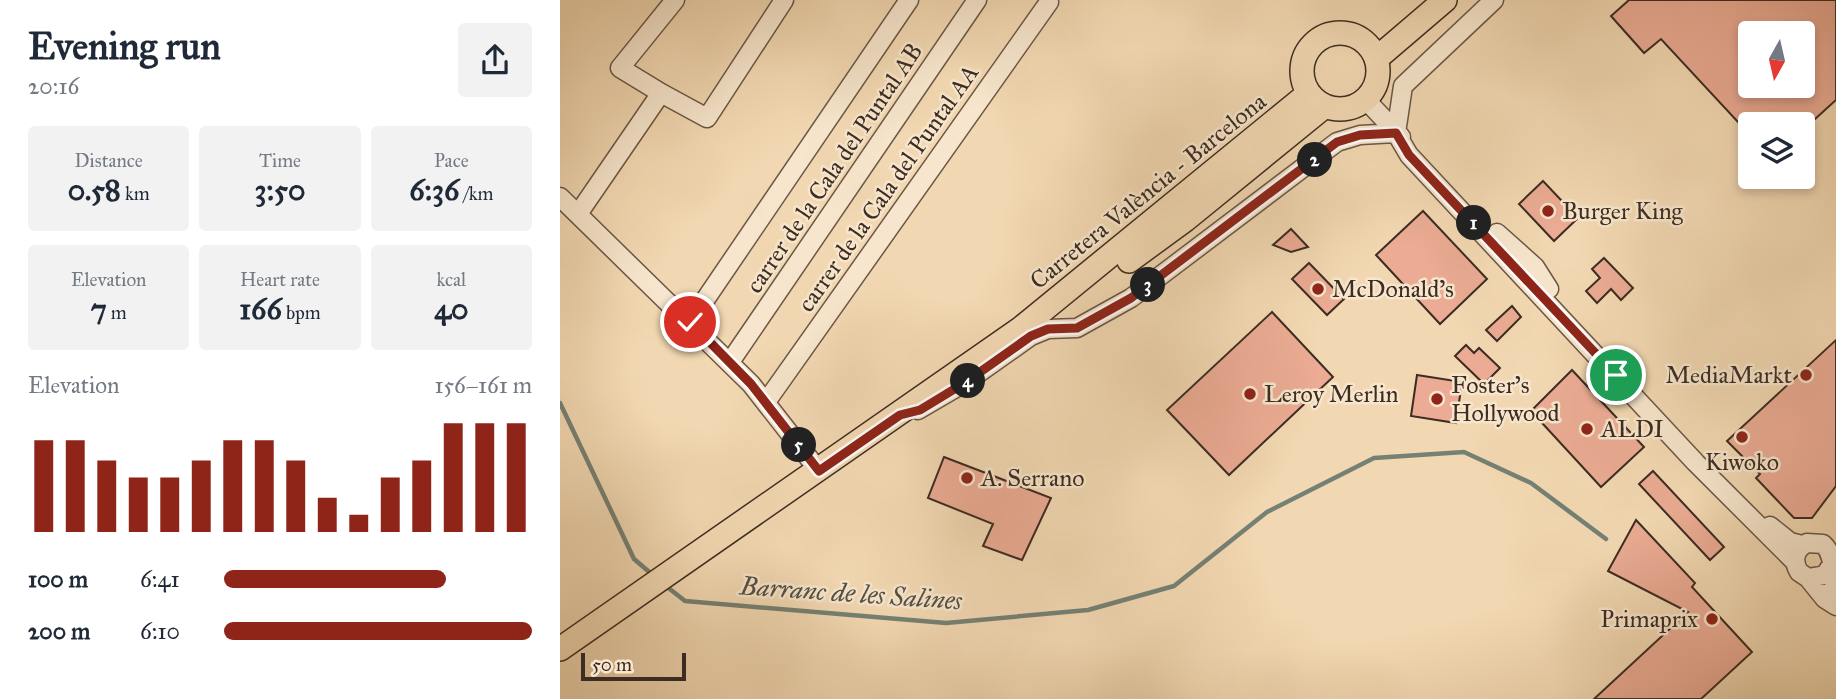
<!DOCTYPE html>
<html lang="en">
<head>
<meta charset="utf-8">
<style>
  :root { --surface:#fff; --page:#f2f2f3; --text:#1f2937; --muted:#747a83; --accent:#8f2418 }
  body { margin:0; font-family:"IM FELL Great Primer",serif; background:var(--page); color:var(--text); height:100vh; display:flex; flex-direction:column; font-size:26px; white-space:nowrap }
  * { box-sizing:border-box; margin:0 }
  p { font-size:23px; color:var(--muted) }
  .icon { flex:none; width:38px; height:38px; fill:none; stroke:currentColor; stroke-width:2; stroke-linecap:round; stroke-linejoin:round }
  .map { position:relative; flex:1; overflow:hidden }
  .side { display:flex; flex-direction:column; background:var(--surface); width:560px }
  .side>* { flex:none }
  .needle { width:46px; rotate:188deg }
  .controls { position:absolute; left:1178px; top:21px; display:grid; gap:14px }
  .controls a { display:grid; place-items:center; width:77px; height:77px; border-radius:7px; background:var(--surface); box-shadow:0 4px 10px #0003; font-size:35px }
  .scale { position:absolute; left:21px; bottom:18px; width:105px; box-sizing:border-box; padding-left:7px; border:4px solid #3c2c21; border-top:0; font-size:19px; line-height:24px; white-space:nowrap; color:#3c2c21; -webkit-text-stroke:5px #f7e6cd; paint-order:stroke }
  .pin { position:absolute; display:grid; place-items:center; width:60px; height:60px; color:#fff; margin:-30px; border:4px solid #fff; border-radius:50%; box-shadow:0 2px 7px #0007 }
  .km { position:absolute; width:35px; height:35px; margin:-18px; border-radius:50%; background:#222; color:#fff; font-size:19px; line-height:35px; text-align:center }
  .round { display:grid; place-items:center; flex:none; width:74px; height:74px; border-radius:7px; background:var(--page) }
  .summary { display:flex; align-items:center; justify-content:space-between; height:119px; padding:0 28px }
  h1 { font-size:38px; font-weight:700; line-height:52px }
  .stats { display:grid; grid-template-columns:repeat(3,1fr); gap:10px; height:119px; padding:7px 28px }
  .stats div { display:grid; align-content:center; border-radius:7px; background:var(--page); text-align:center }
  .stats b { font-size:30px; font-weight:700 }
  .stats small { font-size:19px; font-weight:400 }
  .stats p { font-size:19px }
  .chart { height:196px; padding:14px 28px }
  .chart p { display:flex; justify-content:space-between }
  .chart svg { width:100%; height:126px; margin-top:7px; stroke:var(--accent); stroke-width:6 }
  ul { padding:0 28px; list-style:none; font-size:23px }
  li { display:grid; grid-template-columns:112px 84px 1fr; align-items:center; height:52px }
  li i { height:18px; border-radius:9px; background:var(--accent) }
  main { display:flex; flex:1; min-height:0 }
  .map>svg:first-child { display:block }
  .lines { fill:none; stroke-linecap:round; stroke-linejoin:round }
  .stream { stroke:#758174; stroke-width:4.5 }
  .building { fill:#ebab94; stroke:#3c2c21; stroke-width:2; fill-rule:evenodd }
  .minor-casing { stroke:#6a5745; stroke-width:21 }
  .major-casing { stroke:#3c2c21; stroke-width:26 }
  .minor { stroke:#f7e6cd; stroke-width:18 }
  .major { stroke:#f2d8b2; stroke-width:23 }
  .route-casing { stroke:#fff; stroke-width:14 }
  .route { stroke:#8f2418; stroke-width:9 }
  .poi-dot { fill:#8f2418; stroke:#f7e6cd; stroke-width:2.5 }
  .labels { text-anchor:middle; stroke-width:5; stroke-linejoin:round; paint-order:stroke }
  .street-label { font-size:24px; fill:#3c2c21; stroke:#f7e6cd }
  .poi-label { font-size:24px; fill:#3c2c21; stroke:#f7e6cd; text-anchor:start }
  .water-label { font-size:26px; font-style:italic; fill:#545044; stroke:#f7e6cd }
</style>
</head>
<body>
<main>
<section class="side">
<div class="summary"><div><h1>Evening run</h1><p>20:16</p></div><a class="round"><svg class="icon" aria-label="share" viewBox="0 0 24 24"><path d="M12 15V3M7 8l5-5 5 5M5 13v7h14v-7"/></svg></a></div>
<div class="stats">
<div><p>Distance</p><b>0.58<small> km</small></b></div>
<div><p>Time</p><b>3:50</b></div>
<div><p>Pace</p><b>6:36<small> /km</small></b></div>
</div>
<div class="stats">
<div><p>Elevation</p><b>7<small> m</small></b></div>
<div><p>Heart rate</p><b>166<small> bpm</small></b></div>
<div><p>kcal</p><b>40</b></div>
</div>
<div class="chart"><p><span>Elevation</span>156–161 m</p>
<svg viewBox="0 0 160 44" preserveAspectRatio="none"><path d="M5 44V12M15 44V12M25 44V19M35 44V25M45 44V25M55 44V19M65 44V12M75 44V12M85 44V19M95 44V32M105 44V38M115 44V25M125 44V19M135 44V6M145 44V6M155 44V6"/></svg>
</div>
<ul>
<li><b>100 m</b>6:41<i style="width:72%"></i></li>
<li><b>200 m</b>6:10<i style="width:100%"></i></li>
</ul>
</section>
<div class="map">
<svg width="1276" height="699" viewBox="0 0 1276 699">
  <rect width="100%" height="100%" fill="#f2d8b2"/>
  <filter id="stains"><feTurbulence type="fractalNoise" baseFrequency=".00286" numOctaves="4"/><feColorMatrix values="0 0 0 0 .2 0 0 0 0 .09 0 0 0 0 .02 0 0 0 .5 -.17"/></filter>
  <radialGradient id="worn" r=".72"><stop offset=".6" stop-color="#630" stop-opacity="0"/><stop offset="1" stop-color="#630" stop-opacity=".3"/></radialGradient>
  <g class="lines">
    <path class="stream" d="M 0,403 L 74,559 L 94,576
      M 106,586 L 125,601 L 386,623 L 528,610 L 614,586 L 707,512 L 814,458 L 904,452 L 971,483 L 1046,539"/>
  </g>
  <path class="building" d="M 1069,0 L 1276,0 L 1276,100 L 1243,130 L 1242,124 L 1238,124 L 1230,115 L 1219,124 L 1190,124 L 1190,135 L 1101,39 L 1084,53 L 1051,16 ZM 1190,33 L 1242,33 L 1242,86 L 1190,86 Z
    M 983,181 L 1018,218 L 994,241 L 959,204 Z
    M 863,211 L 927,279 L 880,324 L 816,255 Z
    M 731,229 L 748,247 L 731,252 L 713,245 Z
    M 1044,258 L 1073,288 L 1061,300 L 1051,289 L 1037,303 L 1026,291 L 1040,278 L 1032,269 Z
    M 749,263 L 784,299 L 767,315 L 732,279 Z
    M 952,306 L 961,317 L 937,341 L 926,330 Z
    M 712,312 L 773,377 L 669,475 L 607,410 Z
    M 1276,340 L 1276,486 L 1252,518 L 1234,518 L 1196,478 L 1200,474 L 1167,441 Z
    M 906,345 L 914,353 L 919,348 L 940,368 L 924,384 L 895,356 Z
    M 1012,370 L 1084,447 L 1041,487 L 971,411 Z
    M 857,375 L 902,382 L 896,423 L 851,416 Z
    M 384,457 L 491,498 L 462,560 L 423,546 L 433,524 L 368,498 Z
    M 1093,471 L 1164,547 L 1150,560 L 1079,484 Z
    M 1076,520 L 1135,583 L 1132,587 L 1192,652 L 1141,699 L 1034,699 L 1128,612 L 1048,571 Z"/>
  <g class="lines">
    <g class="minor-casing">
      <path id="minor" d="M 101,93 L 147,118 L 224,0
        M 805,99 L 841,137
        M 836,133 L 849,155 L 1136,463 L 1235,562
        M 836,133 L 843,86 L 934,0
        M 0,197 L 191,384 L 259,471
        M 18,214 L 101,93 L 60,68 L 115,0
        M 937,233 L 975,267 L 989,289
        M 130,322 L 349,0
        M 170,362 L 417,0
        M 206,402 L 489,2
        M 358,410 L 406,382 L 471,336 L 488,329 L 517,328 L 571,298 L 777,142 L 800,135 L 836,133
        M 1210,526 L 1230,542 L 1242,545
        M 1272,564 L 1265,575 L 1248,578 L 1239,572 C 1232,560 1235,549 1247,543 L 1263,544 C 1276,556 1271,576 1276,592
        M 1248,578 L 1265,599 L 1276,606"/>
    </g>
    <g class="major-casing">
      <path id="major" d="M742 71a38 38 0 1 1 76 0a38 38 0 1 1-76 0Z
        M 816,59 L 885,0
        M 569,261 L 625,220 L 765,106
        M 0,649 L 460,329 L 749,93"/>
    </g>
    <use href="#minor" class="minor"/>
    <use href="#major" class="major"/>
  </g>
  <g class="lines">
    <g class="route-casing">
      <path id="route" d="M 130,322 L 191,384 L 259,471 L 340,415 L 360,410 L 406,382 L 471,336 L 488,329 L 517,328 L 571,298 L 777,142 L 800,135 L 836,133 L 849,155 L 1056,375"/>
    </g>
    <use href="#route" class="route"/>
  </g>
  <g class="poi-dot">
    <circle cx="988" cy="211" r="7"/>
    <circle cx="758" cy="289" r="7"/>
    <circle cx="1246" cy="375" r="7"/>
    <circle cx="690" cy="394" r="7"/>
    <circle cx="877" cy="399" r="7"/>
    <circle cx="1027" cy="429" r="7"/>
    <circle cx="1182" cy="437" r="7"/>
    <circle cx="407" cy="478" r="7"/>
    <circle cx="1152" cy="619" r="7"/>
  </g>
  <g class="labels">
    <g class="street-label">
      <text transform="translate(274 168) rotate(-56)" y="8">carrer de la Cala del Puntal AB</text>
      <text transform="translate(328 188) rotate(-55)" y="8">carrer de la Cala del Puntal AA</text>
      <text transform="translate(588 191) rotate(-39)" y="8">Carretera València - Barcelona</text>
    </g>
    <g class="poi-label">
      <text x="1002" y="219">Burger King</text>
      <text x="772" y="297">McDonald's</text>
      <text x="1232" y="383" text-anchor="end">MediaMarkt</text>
      <text x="891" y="393">Foster's<tspan x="891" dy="28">Hollywood</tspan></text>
      <text x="704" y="402">Leroy Merlin</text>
      <text x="1041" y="437">ALDI</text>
      <text x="1182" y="470" text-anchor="middle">Kiwoko</text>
      <text x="421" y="486">A. Serrano</text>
      <text x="1138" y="627" text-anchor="end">Primaprix</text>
    </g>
    <g class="water-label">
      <text transform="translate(291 593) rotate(4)" y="9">Barranc de les Salines</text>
    </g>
  </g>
  <rect width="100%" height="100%" filter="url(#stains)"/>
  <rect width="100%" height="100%" fill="url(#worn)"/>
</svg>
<div class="controls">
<a><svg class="needle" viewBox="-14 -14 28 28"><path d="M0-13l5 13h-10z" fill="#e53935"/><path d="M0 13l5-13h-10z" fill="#747a83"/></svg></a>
<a><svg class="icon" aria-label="layers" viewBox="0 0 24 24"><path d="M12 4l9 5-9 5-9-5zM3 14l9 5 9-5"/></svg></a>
</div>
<div class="scale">50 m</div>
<div class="pin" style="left:1056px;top:375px;background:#1e9e55"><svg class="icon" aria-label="arrive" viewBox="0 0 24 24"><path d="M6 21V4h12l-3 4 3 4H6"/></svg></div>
<div class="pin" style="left:130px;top:322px;background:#d93025"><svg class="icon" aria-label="check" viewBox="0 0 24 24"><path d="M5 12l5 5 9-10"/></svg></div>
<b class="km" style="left:914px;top:223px">1</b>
<b class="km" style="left:755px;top:160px">2</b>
<b class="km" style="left:588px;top:285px">3</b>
<b class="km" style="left:408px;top:381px">4</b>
<b class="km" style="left:239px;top:445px">5</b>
</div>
</main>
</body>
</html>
